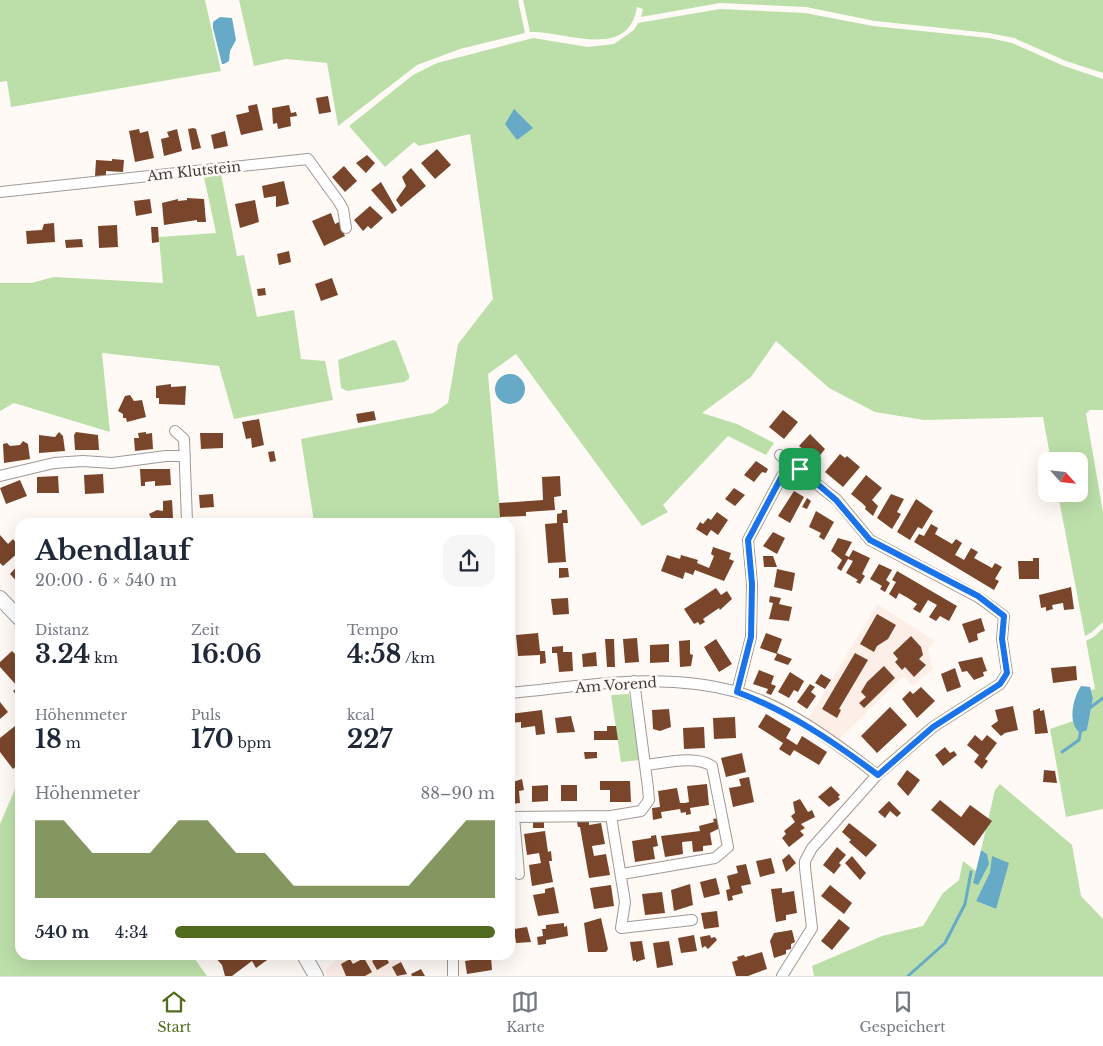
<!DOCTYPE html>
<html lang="de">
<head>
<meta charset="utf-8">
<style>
  :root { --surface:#fff; --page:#f6f6f7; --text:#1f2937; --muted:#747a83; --line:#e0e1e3; --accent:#516c1f }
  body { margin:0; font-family:"Libre Baskerville",serif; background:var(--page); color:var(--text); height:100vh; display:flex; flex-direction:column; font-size:19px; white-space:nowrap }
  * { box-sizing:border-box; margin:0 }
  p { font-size:16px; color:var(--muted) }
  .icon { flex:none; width:28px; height:28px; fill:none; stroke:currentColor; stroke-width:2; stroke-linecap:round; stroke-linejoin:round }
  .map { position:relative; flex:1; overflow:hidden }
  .details { position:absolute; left:15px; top:518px; width:500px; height:442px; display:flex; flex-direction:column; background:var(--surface); border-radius:15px; box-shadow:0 5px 20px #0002 }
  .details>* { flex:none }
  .needle { width:32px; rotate:117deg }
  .fabs { position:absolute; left:1038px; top:452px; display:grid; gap:10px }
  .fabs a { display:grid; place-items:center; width:50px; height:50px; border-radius:10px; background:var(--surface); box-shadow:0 5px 20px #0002; font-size:25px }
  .pin { position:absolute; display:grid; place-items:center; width:42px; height:42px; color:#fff; margin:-21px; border-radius:10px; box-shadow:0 2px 8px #0006 }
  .round { display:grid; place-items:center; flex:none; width:52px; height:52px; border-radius:15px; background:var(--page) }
  .head { display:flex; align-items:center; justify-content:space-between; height:85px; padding:0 20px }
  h1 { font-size:28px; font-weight:800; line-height:38px }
  .stats { display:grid; grid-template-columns:repeat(3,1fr); gap:8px; height:85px; padding:5px 20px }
  .stats div { display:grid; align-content:center }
  .stats b { font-size:25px; font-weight:800 }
  .stats small { font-size:14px; font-weight:400 }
  .stats p { font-size:14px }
  .chart { height:140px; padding:10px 20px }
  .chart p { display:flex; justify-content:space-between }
  .chart svg { width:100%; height:90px; margin-top:5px; fill:var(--accent); opacity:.7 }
  ul { padding:0 20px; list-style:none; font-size:16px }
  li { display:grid; grid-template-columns:80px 60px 1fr; align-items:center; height:38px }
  li i { height:12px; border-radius:6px; background:var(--accent) }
  .tabs { display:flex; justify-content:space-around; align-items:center; height:70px; border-top:1px solid var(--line); background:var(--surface); font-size:14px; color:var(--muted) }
  .tabs a { display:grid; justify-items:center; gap:2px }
  .tabs .selected { color:var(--accent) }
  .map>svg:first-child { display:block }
  .built { fill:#fdefe7 }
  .green { fill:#bcdfa9; fill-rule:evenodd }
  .water { fill:#66aac7 }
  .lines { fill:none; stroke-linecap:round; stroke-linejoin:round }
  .stream { stroke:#66aac7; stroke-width:3 }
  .building { fill:#79462b }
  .minor-casing { stroke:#a09996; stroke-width:12 }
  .secondary-casing { stroke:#a09996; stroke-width:16 }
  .minor { stroke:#fff; stroke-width:10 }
  .secondary { stroke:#fff; stroke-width:14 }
  .route-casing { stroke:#fff; stroke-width:10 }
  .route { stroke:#1a73e8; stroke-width:6 }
  .labels { text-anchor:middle; stroke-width:5; stroke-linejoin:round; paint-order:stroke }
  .street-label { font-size:14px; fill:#3f3c3b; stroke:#fffaf6 }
</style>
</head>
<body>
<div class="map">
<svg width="1103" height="976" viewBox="0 0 1103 976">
  <rect width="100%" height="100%" fill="#fffaf6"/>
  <path class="built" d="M 877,604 L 935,641 L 928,649 L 933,669 L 913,686 L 904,676 L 838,740 L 807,721 Z
    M 344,955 L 399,955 L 402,961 L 400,963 L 408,976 L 328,976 L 324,970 Z"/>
  <path class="green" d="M 0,0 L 205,0 L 221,71 L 11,107 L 7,81 L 0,82 Z
    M 239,0 L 518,0 L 525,33 L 460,49 L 417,65 L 338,126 L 327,63 L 286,59 L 254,66 Z
    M 523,0 L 1103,0 L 1103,73 L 1066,61 L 1014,38 L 989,33 L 875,21 L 806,7 L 720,3 L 641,17 L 643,9 L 637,7 C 628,62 564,30 530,32 Z
    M 720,9 L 805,13 L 873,26 L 989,38 L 1012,43 L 1064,66 L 1103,79 L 1103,410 L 1090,410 L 1086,414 L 1103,512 L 1103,622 L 1092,632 L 1085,636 L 1058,494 L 1079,494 L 1079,461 L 1051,461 L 1043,417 L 924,420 L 875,412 L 829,388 L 776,341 L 751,377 L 702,413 L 737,424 L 774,443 L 766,455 L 728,436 L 663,505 L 668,512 L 642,526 L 516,354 L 488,374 L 501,522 L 314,522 L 301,439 L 433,413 L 448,403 L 458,344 L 493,299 L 470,134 L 419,146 L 414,142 L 385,167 L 349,126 L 413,75 L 437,63 L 533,38 L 588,47 L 614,44 L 634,30 L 638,23 Z
    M 221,174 L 237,256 L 244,255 L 257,317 L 294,310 L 301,359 L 325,361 L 333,400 L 234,419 L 219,366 L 102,353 L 110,432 L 14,403 L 0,411 L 0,283 L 31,283 L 54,277 L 163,283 L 159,237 L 216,233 L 204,177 Z
    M 393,340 L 396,341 L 409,375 L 409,379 L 404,382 L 347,391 L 341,388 L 338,360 Z
    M 1103,628 L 1103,809 L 1066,817 L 1050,729 L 1073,721 L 1077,731 L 1087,730 L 1093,698 L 1091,690 L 1095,689 L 1086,641 L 1095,636 Z
    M 629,694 L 640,760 L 621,762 L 611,695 Z
    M 18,782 L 20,955 L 192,955 L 207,976 L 0,976 L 0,824 Z
    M 1000,784 L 1072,845 L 1081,896 L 1103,919 L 1103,976 L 814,976 L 812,966 L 882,936 L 923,926 L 943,893 L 959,880 L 963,861 L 976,871 L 973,883 L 987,854 L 981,850 L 995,790 ZM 990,872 L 996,909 L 976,901 Z"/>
  <path class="water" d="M 220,17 L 232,18 L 236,40 L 230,51 L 229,61 L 224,64 L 222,64 L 213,28 L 213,22 Z
    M 514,109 L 533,128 L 517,140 L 505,124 Z
    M495 389a15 15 0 1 1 30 0a15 15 0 1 1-30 0Z
    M 1081,686 L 1090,687 L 1093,698 L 1087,730 L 1080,733 C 1067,723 1073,698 1081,686 Z
    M 981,850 L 987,854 L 989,864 L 978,885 L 973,883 Z
    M 992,856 L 1009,863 L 996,909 L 976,901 L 990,872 Z"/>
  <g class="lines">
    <path class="stream" d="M 1087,710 L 1103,698
      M 1062,752 L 1079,740 L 1081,729
      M 908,976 L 945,943 L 965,904 L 971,872"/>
  </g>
  <path class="building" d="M 328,96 L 331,112 L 319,114 L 316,98 Z
    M 257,104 L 263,130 L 241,135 L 236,115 L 249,112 L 248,106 Z
    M 289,105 L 291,113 L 296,112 L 297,116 L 290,117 L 291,126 L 278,129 L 277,123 L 273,124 L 272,108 Z
    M 193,128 L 196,129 L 201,148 L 192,150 L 188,129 Z
    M 139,129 L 140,133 L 148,131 L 154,158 L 135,162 L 129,131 Z
    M 177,129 L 182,151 L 164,156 L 161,139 L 169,137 L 167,132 Z
    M 225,131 L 228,146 L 214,149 L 211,135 Z
    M 437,149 L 451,165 L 435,179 L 421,163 Z
    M 367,155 L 375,163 L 366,173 L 356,163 Z
    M 112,159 L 124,160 L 123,172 L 106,171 L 106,176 L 95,176 L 96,160 L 112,161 Z
    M 344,166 L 357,181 L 345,192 L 332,177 Z
    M 411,168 L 426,186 L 401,207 L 396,200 L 406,186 L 402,177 Z
    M 284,181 L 289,204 L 276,207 L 276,196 L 264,198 L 262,186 Z
    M 381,182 L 397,210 L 392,214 L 371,190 Z
    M 187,198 L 204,199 L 206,222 L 197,222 L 197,220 L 164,225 L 162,203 L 178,199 L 178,201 L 187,200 Z
    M 150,199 L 152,213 L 136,216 L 134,201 Z
    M 255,200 L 259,222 L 240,228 L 235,204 Z
    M 370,206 L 383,218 L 371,229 L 368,226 L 363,231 L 354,220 Z
    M 331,213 L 335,224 L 339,222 L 345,236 L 324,246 L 312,221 Z
    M 54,223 L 55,242 L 27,244 L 26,231 L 42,230 L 44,224 Z
    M 117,225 L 118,247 L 99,248 L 98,226 Z
    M 151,227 L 158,227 L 159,242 L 152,243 Z
    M 82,239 L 83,247 L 66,248 L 65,240 Z
    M 289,251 L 291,262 L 279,265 L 277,254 Z
    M 332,278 L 338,295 L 321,301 L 315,284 Z
    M 265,288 L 266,295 L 258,296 L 257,289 Z
    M 171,384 L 171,387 L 186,386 L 185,405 L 159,404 L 159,398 L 156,398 L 156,386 Z
    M 130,395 L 134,401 L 142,400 L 146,417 L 127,422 L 126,418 L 123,418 L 123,414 L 118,411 L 125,396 Z
    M 783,410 L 798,422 L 784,439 L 769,427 Z
    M 374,411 L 376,420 L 358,423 L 356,414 Z
    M 259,419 L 264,445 L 252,448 L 251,438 L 246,439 L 242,422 Z
    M 59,432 L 63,436 L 65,451 L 39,453 L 39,435 L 55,437 Z
    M 76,432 L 98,435 L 99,450 L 75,450 L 74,435 Z
    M 146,432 L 146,434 L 152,433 L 153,449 L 135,451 L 134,438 L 139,438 L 138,433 Z
    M 200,433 L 223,433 L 223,448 L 201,449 Z
    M 810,434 L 825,449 L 817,459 L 799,446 Z
    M 23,441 L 28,444 L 30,459 L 4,463 L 3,444 L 7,443 L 10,446 L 20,445 Z
    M 274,451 L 276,461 L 270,462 L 268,452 Z
    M 840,454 L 845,458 L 847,456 L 860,467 L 843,487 L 825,472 Z
    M 756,461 L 768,469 L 766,473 L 762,472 L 754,482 L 744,475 Z
    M 140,469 L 170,469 L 171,485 L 155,486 L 155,481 L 145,482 L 145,486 L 141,486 Z
    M 103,474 L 104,493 L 85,494 L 84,475 Z
    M 866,475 L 882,488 L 872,500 L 878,506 L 873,516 L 865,509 L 866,507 L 862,503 L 851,494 Z
    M 58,476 L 59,493 L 37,493 L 37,477 Z
    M 560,476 L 561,496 L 554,497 L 555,510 L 526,512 L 526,516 L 500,517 L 499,503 L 543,500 L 542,477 Z
    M 20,480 L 27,496 L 6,504 L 0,488 Z
    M 734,488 L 745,495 L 735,506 L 725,499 Z
    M 794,491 L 804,497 L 790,523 L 778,516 Z
    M 213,494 L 214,507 L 200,508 L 199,495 Z
    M 891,494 L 904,499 L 897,512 L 901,514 L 892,529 L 877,518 Z
    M 807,498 L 811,501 L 807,509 L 802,507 Z
    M 916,499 L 933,511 L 922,529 L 918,527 L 910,540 L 897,532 Z
    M 172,500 L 173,518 L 153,522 L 149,514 L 157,510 L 163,511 L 163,501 Z
    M 562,510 L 567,510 L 568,523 L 563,523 L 566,562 L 548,563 L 545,524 L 557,523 L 557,514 L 562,513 Z
    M 816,511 L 834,522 L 824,540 L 819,537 L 821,533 L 809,527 Z
    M 717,512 L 728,520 L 718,535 L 711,530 L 707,536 L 696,529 L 700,522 L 703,524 L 708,518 L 711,520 Z
    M 931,524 L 938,528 L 935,534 L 952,544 L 956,539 L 962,543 L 955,555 L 959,557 L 964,560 L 971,548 L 978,552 L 974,558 L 992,568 L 995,563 L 1002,567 L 995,579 L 999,581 L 994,590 L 914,542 L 919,534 L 924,536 Z
    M 773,532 L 785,538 L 777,554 L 763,546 Z
    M 0,535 L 8,544 L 13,539 L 20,548 L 20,551 L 3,566 L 0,563 Z
    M 838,538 L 852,542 L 845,555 L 849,557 L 853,550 L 870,558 L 862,574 L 865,576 L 860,584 L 856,582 L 858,580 L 846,573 L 853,561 L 848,559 L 841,571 L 837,568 L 842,560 L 831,551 Z
    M 713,547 L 731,553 L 729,559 L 734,561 L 724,581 L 695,570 L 693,575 L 685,572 L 683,579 L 661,571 L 667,555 L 680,559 L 681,555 L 698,560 L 697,563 L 709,568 L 714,556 L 711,554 Z
    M 763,556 L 773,556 L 777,567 L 764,567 Z
    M 1033,558 L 1039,558 L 1039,579 L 1019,579 L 1018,561 L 1033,561 Z
    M 19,564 L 20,565 L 20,585 L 10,574 Z
    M 879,564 L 892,570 L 886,580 L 890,583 L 885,592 L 880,589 L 882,586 L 870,579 Z
    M 559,568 L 568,568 L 569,577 L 559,578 Z
    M 777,569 L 795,573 L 792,591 L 774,587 Z
    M 897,571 L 957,606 L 949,621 L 940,616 L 936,621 L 929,617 L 937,605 L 928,600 L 920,613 L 913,609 L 917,604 L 908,598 L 899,593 L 896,599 L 889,594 L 896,582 L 892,580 Z
    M 1071,587 L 1074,609 L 1064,610 L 1063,603 L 1052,605 L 1053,609 L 1046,611 L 1046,607 L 1041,608 L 1039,595 Z
    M 716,588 L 721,595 L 727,591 L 732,599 L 720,610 L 719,608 L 703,619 L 705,622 L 700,625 L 698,622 L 694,624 L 684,609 Z
    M 770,596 L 781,598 L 779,604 L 792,607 L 789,621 L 769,619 L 773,603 L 769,602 Z
    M 568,598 L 569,614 L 553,615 L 551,599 Z
    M 877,614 L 896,625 L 888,639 L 877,646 L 874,652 L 860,644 Z
    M 981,618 L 985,631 L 977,634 L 978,640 L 969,643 L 962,624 Z
    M 538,633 L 540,651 L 545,651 L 546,663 L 540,664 L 540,655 L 518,656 L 516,635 Z
    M 766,633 L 782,639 L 777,653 L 792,659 L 788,665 L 774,660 L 777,654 L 760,648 Z
    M 911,636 L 921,647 L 923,655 L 919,659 L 926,665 L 914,677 L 905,667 L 902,670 L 895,662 L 898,659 L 893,653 Z
    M 637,638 L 639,662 L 625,663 L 623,639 Z
    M 605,639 L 614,639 L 615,667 L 607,667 Z
    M 716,639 L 732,664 L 719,672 L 704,647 Z
    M 690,640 L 690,654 L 693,655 L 691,666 L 680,667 L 679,641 Z
    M 669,644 L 669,662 L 650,663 L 650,645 Z
    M 563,646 L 563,652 L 572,652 L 573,671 L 559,672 L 557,653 L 552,653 L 552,647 Z
    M 12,651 L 20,659 L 20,699 L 13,691 L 18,687 L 0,667 L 0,662 Z
    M 596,652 L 597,666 L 583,667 L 582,654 Z
    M 855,653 L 868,660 L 839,709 L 841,710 L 837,718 L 822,709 Z
    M 982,657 L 987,671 L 983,672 L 984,676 L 974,680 L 967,671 L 962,672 L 958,662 Z
    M 884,666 L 895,678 L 864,708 L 859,703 L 866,697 L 861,692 L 867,682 Z
    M 1076,666 L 1077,680 L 1053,683 L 1051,668 Z
    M 955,668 L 961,687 L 947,692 L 941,674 Z
    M 759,670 L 774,676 L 771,684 L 776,686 L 771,695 L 766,693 L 768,689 L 753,684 Z
    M 790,672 L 804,681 L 798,692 L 794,690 L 789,698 L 778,692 Z
    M 821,674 L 831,680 L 825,689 L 815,683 Z
    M 810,684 L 815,687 L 811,692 L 816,696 L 807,709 L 797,702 Z
    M 921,687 L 935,701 L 917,718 L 902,699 L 910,691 L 913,694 Z
    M 0,702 L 8,712 L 0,719 Z
    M 1013,706 L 1018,730 L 1005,733 L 1001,736 L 991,726 L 998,721 L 995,710 Z
    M 890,707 L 907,725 L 877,753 L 861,736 Z
    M 1040,708 L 1040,711 L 1044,710 L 1048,733 L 1035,734 L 1033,711 Z
    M 669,709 L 671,727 L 660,731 L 653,729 L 652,710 Z
    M 542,710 L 545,734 L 536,735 L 535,726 L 521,728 L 521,722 L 510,723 L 510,714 Z
    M 766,714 L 791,729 L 786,738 L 797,745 L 802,736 L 827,752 L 819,765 L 794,750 L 790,756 L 779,749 L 783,743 L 758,727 Z
    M 571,716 L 575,732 L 557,733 L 555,718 Z
    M 735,717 L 736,738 L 714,739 L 713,718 Z
    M 20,722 L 20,763 L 13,769 L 0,752 L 0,738 Z
    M 607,726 L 616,726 L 618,740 L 594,740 L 594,731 L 607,731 Z
    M 704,727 L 705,748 L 684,749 L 683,728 Z
    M 975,735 L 982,741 L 987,735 L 997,743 L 985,759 L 988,761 L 982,769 L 974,762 L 979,755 L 967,745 Z
    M 945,747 L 950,753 L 954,751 L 957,755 L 943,766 L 935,755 Z
    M 584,752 L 597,752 L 597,758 L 585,759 Z
    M 742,753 L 746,772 L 726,777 L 721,758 Z
    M 907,770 L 920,780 L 908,796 L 897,784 Z
    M 1044,770 L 1055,771 L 1057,783 L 1043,782 Z
    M 749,777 L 754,802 L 733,807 L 729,788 L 741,786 L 739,779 Z
    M 522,779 L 524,790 L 519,791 L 520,803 L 510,804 L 510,783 Z
    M 600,781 L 630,781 L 631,802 L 610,802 L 610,790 L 600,790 Z
    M 707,784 L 709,805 L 690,808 L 691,814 L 686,815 L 686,812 L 681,813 L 680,809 L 661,812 L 662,818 L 653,820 L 652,808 L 660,807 L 658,791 L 677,788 L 680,803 L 685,803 L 689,802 L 687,786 Z
    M 548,785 L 548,801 L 532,802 L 532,786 Z
    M 561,785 L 577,785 L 577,801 L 561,801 Z
    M 831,786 L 840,795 L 838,797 L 840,799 L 829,807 L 818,797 Z
    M 800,799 L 808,812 L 812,810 L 815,817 L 801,824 L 805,828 L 800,831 L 804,835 L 789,847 L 782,838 L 786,834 L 784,831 L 795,822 L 791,816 L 795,813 L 793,802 Z
    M 940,800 L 961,817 L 970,805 L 992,821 L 974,846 L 931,810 Z
    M 889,801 L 901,813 L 897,817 L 890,811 L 885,818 L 878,812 Z
    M 719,818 L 720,828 L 710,833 L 712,845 L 703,846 L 703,851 L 693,852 L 692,841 L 682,842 L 683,854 L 665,857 L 661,836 L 700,831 L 699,826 L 714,822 L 713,819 Z
    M 544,820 L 544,828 L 533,828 L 533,821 Z
    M 589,820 L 589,825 L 601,823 L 605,844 L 592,846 L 594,856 L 606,854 L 610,875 L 589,878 L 580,827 L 578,827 L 577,822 Z
    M 849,823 L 877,845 L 866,857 L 849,842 L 851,840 L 842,832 Z
    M 545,831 L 548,852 L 551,851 L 552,861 L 549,861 L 553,882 L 532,886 L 529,865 L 541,863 L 539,853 L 527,855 L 524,834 Z
    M 656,835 L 658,846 L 653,847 L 655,859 L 635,862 L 632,841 L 651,838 L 651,836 Z
    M 837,847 L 846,855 L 839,863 L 841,865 L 834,874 L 823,865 Z
    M 789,854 L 796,863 L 786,872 L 782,860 Z
    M 852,856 L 866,873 L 860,880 L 845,863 Z
    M 771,858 L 775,873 L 760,877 L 756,861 Z
    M 746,864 L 751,884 L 741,886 L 743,893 L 732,896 L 733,900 L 728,901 L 726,890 L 730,889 L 727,876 L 738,873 L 736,866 Z
    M 716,878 L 720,894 L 704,898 L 700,882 Z
    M 690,884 L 693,905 L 674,911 L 671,890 Z
    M 611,885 L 614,906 L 594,909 L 590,888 Z
    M 830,885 L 852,903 L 844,914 L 821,896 Z
    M 554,887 L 559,913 L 538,916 L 533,895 L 545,893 L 545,889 Z
    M 782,888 L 782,893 L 794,891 L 797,913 L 786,915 L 786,920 L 776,922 L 771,889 Z
    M 662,892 L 665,913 L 645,915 L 642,894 Z
    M 717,911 L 719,927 L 704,929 L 701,913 Z
    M 601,918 L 608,949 L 606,952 L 588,952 L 584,923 Z
    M 839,919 L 850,928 L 832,950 L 821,941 Z
    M 564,923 L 564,927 L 567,926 L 568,936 L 546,940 L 546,944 L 538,945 L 537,937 L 543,936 L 542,929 L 546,929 L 546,925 Z
    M 527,927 L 531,942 L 516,943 L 514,929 Z
    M 792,930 L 795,942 L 791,944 L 791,949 L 786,950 L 786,954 L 774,958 L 770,941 L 774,933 Z
    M 694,935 L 697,951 L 681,953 L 678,938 Z
    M 710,935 L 711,938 L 715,937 L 717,940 L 708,949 L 705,946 L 702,948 L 700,937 Z
    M 642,941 L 645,959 L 636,962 L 636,960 L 633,961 L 630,942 Z
    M 669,941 L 673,965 L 657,968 L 653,943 Z
    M 762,952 L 767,969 L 748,976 L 736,976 L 732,962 L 738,960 L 737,957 L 744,955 L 745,957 Z
    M 213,955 L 274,955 L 256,968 L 252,961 L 232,976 L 225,976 L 222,965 Z
    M 382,955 L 385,955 L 389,963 L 377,970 L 372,961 Z
    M 483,955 L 495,955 L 495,957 L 491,957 L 492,970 L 467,974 L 465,961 L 484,958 Z
    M 364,958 L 372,972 L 365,976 L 346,976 L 341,964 L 350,959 L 353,964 Z
    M 401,962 L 407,974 L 397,976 L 392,967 Z
    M 421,969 L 425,976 L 412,976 L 411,974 Z"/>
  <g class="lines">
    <g class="minor-casing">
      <path id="minor" d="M 0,192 L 308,159 L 339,202 L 343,209 L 346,228
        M 175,431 L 184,439 L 187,522
        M 780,455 L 837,500 L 870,540 L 978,597 L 1004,616 L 1002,639 L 1007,673 L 1000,684 L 933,727 L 877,775 L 812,848 L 805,861 L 805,868 L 812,928 L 782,976
        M 0,476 L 54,463 L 83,461 L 112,463 L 166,456 L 185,456
        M 737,692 L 751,637 L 752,584 L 748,540 L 782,476 L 800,469
        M 510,693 C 585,686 663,671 737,692 C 785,705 839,745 877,775
        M 611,816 L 625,902 L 621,928 L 692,920
        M 510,817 L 611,816 L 641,811 L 649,800 L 648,788 L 634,681
        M 514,817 L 519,874
        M 622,874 L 715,858 L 728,847 L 712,766 C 695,755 665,763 646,765
        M 453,955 L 453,976"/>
    </g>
    <g class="secondary-casing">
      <path id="secondary" d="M 0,598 L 20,619
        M 304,955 L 316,976"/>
    </g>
    <use href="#minor" class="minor"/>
    <use href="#secondary" class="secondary"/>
  </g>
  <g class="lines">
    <g class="route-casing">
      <path id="route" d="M 800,469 L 836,500 L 870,540 L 978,596 L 1004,616 L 1002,639 L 1007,673 L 1000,684 L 933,727 L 878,775 C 834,742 788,711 737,692 L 751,637 L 752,584 L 748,540 L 782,476 Z"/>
    </g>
    <use href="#route" class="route"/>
  </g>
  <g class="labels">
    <g class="street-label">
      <text transform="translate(194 171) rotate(-6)" y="5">Am Klutstein</text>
      <text transform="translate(616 685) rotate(-4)" y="5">Am Vorend</text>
    </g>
  </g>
</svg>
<div class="fabs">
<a><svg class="needle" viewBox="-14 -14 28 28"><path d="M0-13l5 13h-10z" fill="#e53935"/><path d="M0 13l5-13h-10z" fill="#747a83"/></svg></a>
</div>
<div class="pin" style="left:800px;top:469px;background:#1e9e55"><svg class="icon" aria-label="arrive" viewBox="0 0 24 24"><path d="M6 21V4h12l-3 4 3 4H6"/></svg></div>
<section class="details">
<div class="head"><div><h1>Abendlauf</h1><p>20:00 · 6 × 540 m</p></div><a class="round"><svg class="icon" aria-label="share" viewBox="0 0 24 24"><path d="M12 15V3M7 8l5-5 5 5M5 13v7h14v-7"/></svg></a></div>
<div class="stats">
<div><p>Distanz</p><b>3.24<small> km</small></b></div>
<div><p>Zeit</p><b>16:06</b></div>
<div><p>Tempo</p><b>4:58<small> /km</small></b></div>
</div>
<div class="stats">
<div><p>Höhenmeter</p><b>18<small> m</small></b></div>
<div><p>Puls</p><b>170<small> bpm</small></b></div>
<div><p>kcal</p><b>227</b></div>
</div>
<div class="chart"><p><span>Höhenmeter</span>88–90 m</p>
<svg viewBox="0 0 160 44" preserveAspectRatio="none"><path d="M0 44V6L10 6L20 22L30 22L40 22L50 6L60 6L70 22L80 22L90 38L100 38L110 38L120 38L130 38L140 22L150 6L160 6V44z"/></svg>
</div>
<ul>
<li><b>540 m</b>4:34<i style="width:100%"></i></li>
</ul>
</section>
</div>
<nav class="tabs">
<a class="selected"><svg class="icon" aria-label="home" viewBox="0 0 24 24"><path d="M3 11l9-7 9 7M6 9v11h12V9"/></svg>Start</a>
<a><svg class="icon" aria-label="map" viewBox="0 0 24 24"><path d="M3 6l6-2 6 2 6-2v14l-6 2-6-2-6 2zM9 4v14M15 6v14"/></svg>Karte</a>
<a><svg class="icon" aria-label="saved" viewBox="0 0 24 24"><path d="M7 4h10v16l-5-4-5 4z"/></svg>Gespeichert</a>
</nav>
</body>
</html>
